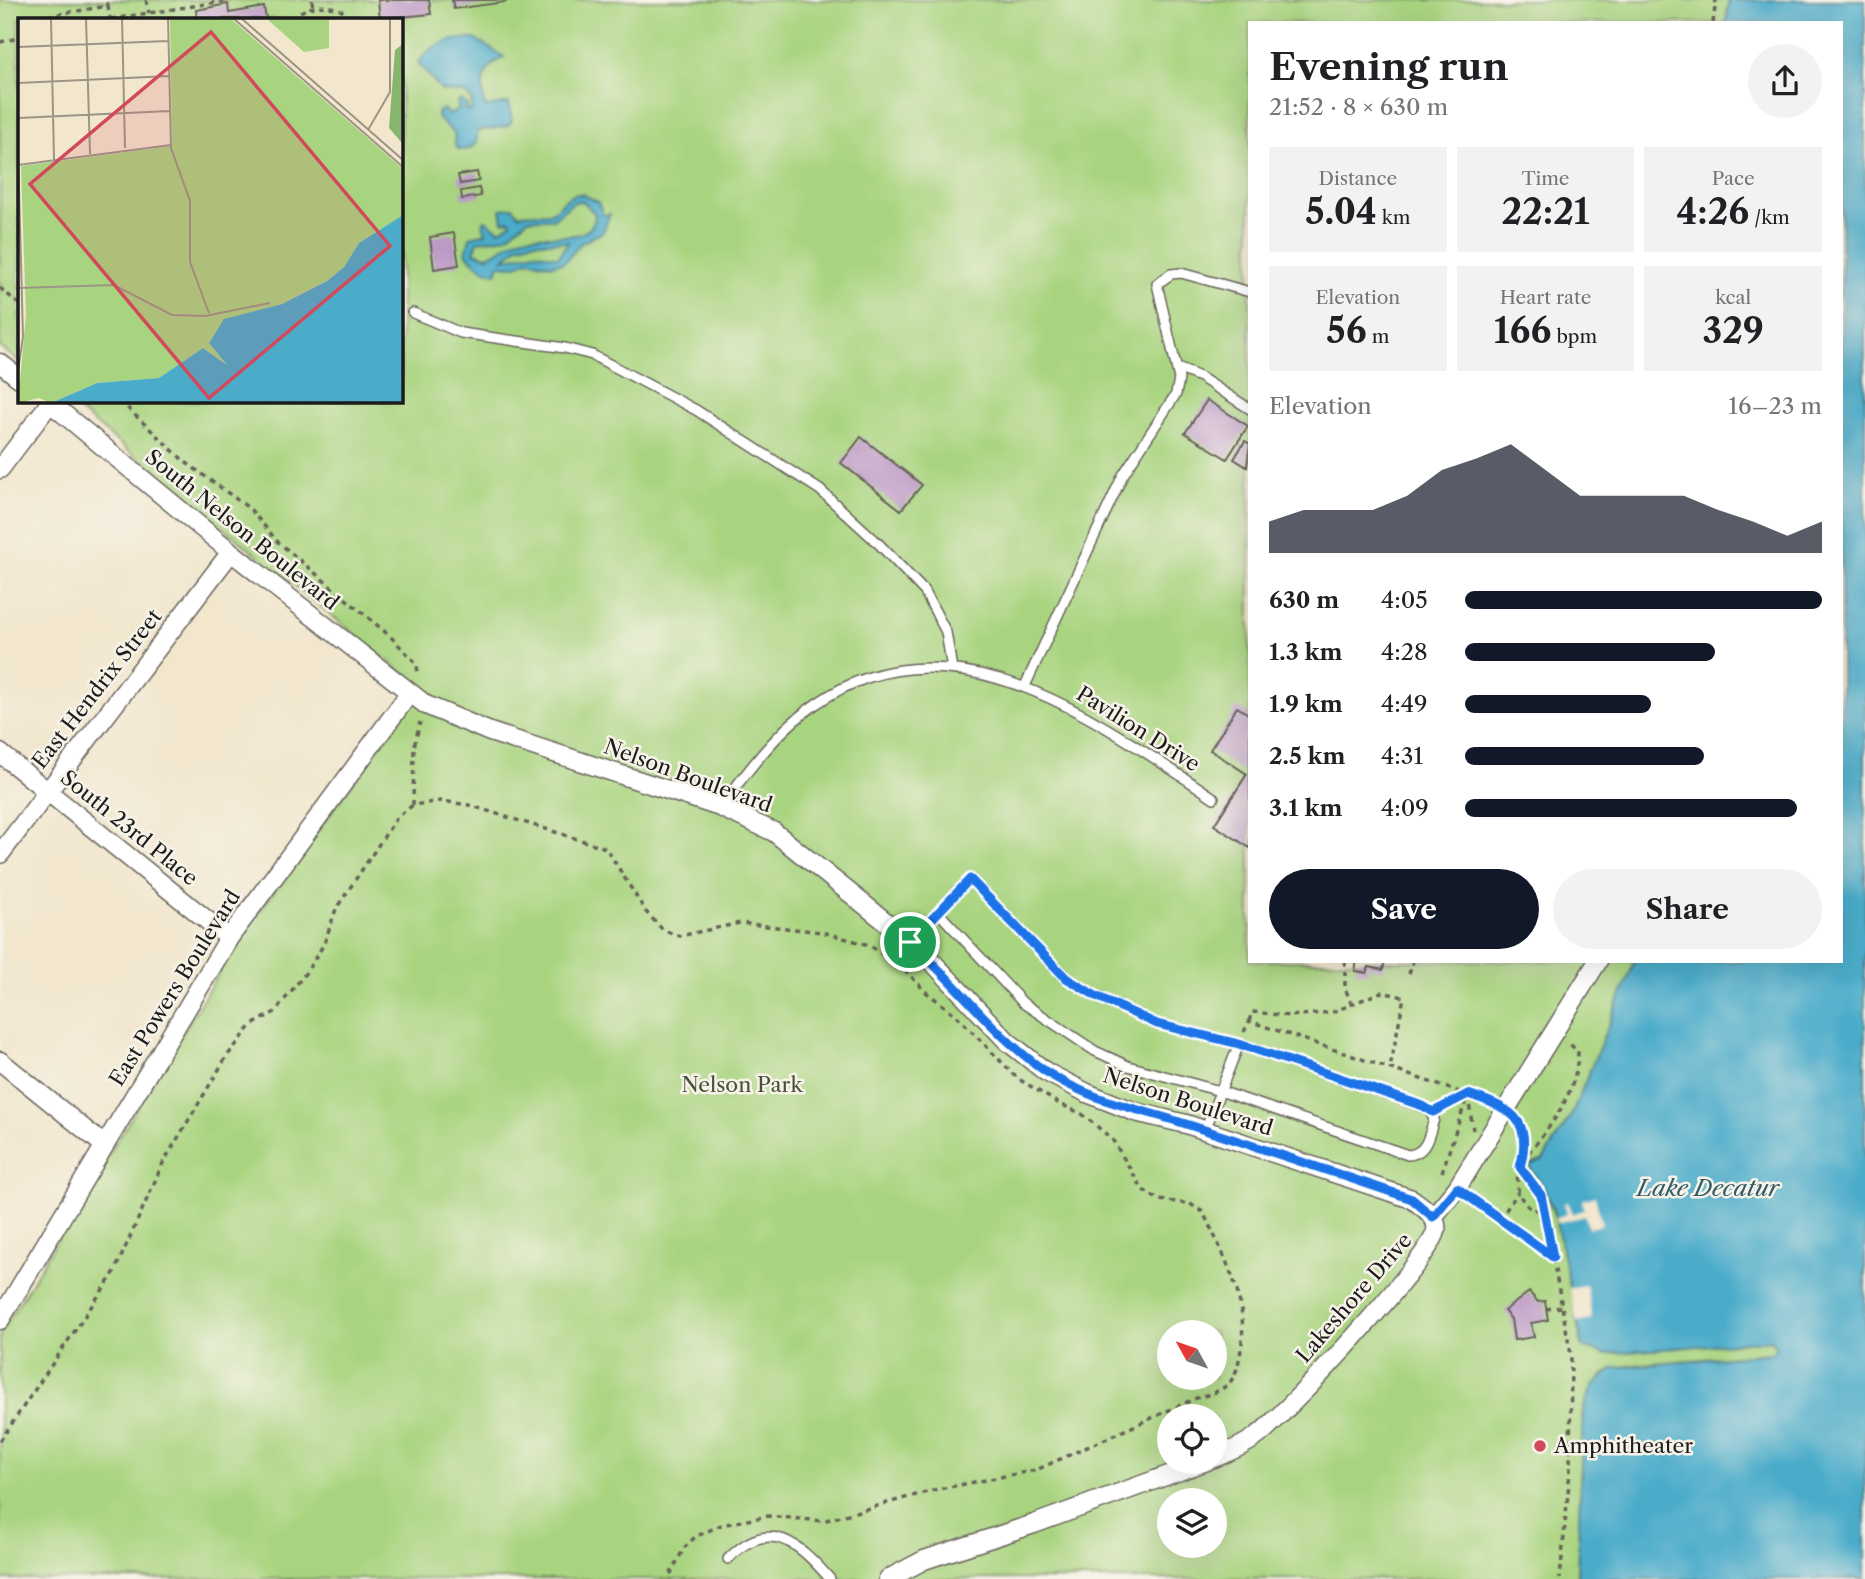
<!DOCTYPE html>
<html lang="en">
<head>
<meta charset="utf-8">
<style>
  :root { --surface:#fff; --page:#f2f2f2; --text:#202124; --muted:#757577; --accent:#111827 }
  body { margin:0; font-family:"Libre Caslon Text",serif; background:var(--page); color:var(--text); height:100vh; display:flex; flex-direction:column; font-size:26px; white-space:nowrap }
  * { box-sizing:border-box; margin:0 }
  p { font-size:23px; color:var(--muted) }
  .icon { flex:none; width:38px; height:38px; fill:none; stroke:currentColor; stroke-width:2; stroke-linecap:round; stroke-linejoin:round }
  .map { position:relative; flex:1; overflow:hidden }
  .side { position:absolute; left:1248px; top:21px; width:595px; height:942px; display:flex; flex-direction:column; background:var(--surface); border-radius:0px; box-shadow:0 7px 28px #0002 }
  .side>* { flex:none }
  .needle { width:46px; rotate:310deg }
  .buttons { position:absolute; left:1157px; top:1320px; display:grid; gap:14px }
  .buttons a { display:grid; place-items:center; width:70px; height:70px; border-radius:50%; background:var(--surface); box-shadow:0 7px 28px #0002; font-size:35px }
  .pin { position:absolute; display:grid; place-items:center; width:60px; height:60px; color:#fff; margin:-30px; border:4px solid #fff; border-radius:50%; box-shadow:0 2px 7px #0007 }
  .round { display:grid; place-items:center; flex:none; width:74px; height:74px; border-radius:37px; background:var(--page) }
  .summary { display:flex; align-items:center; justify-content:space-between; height:119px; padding:0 21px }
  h1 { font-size:38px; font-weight:800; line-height:52px }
  .metrics { display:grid; grid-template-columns:repeat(3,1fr); gap:10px; height:119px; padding:7px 21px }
  .metrics div { display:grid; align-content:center; border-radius:0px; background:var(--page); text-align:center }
  .metrics b { font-size:35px; font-weight:800 }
  .metrics small { font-size:19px; font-weight:400 }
  .metrics p { font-size:19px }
  .chart { height:196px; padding:14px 21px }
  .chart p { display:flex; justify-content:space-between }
  .chart svg { width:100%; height:126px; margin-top:7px; fill:var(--accent); opacity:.7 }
  .cta { display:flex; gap:14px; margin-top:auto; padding:14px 21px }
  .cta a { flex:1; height:80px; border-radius:42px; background:var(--accent); color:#fff; font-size:28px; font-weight:800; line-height:80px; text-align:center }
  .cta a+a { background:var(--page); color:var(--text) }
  ul { padding:0 21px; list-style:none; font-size:23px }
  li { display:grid; grid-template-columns:112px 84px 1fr; align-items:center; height:52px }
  li i { height:18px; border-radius:9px; background:var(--accent) }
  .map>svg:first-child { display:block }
  .green { fill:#a9d47f; stroke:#62784e; stroke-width:2; fill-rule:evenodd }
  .water { fill:#4bacca; stroke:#346473; stroke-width:2; fill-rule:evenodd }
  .pier { fill:#f2e6cd }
  .building { fill:#bc9ac6 }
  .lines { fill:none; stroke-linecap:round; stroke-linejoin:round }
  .service-casing { stroke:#67635a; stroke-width:12 }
  .minor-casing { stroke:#67635a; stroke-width:21 }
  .path { stroke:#67635a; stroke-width:3.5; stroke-dasharray:5 5; stroke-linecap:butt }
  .service { stroke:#fff; stroke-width:9 }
  .minor { stroke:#fff; stroke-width:18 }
  .route-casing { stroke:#fff; stroke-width:14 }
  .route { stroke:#1a73e8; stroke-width:9 }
  .poi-dot { fill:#d1495b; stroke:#f7f3e8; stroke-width:2.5 }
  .labels { text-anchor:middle; stroke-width:5; stroke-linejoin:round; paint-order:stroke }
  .street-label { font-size:21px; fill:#1c1c1c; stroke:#f7f3e8 }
  .park-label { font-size:21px; fill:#46533a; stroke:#f7f3e8 }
  .poi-label { font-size:21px; fill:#1c1c1c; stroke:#f7f3e8; text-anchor:start }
  .water-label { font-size:23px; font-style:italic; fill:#315d6a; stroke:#f7f3e8 }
  .inset-road { fill:none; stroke:#9c9586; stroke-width:2 }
  .view { fill:#d1495b; fill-opacity:0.15; stroke:#d1495b; stroke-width:3.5 }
  .inset-edge { fill:none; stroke:#1c1c1c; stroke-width:3.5 }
</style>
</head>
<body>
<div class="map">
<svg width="1865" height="1579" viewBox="0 0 1865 1579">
  <rect width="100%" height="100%" fill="#f7f3e8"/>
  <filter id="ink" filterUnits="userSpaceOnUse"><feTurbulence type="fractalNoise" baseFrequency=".0143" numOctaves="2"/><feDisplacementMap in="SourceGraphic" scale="14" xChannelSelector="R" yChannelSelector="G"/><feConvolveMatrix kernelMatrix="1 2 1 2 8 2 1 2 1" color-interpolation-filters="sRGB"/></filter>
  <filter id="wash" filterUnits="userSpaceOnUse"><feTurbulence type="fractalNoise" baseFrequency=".00686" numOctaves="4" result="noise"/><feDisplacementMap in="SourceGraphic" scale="28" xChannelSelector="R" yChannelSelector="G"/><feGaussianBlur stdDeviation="1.57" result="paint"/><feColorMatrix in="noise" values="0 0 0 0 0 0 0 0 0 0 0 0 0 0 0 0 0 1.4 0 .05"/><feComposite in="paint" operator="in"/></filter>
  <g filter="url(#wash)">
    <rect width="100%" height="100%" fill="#f2e6cd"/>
    <path class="green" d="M 0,0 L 1729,0 L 1726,23 L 1250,23 L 1250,961 L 1635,961 L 1572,1114 L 1543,1160 L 1529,1166 C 1564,1211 1569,1287 1581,1342 L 1771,1340 L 1777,1347 L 1772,1353 L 1641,1364 L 1614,1368 L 1602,1376 L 1583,1409 L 1577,1579 L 0,1579 L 0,1334 L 235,946 L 421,688 L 67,401 L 401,401 L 401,19 L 19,19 L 19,362 L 0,347 ZM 1169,1332 L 1214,1332 L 1214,1377 L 1169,1377 ZM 1169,1416 L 1214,1416 L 1214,1461 L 1169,1461 ZM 1169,1500 L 1214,1500 L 1214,1545 L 1169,1545 Z"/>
    <path class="water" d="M 1729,0 L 1865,0 L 1865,1579 L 1577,1579 L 1583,1409 L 1593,1385 L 1614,1368 L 1772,1353 L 1777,1346 L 1771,1340 L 1605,1354 L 1583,1347 L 1553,1209 L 1543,1186 L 1529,1166 L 1543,1160 L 1572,1114 L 1635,961 L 1841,961 L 1841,23 L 1726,23 Z
      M 475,39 L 504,57 C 481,68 480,84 485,107 L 509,103 L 512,121 L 507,126 L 477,131 L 477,142 L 469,149 L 459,150 L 455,144 L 454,133 L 438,119 L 437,113 L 443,109 L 449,115 L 459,109 L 457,103 L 461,100 L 467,105 L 466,110 L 471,111 L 472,100 L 465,93 L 442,91 L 418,63 C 432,43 451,37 475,39 Z
      M 582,194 L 598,202 L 603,215 L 610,214 L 603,232 L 581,243 L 565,262 L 551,265 L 530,260 L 513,266 L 498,265 L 497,273 C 486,273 471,262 466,252 L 470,237 L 486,233 L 483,224 L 485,220 L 499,230 L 511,223 L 510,220 L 503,221 L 501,209 L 513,207 L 519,215 C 530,210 544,217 553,211 C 565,203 566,194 582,194 ZM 583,201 L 595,214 C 594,249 540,230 520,238 C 508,242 500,252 487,256 L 474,252 L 478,241 L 506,237 L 528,219 L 553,219 L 574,202 ZM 531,242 L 568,242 L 558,257 L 535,252 L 504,259 L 518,246 Z"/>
    <path class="pier" d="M 1595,1196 L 1602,1225 L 1588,1228 L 1585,1216 L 1556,1223 L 1555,1218 L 1567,1214 L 1564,1203 L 1568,1202 L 1572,1214 L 1584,1210 L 1582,1200 Z
      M 1586,1285 L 1592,1319 L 1577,1322 L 1569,1288 Z"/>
    <g id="blocks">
      <path class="building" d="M 378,0 L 429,0 L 431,14 L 380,19 Z
        M 452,0 L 506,0 L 506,2 L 454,9 Z
        M 228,4 L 229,13 L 264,7 L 266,19 L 197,19 L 196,10 Z
        M 477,172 L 479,181 L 460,184 L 458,175 Z
        M 479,188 L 481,196 L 462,199 L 461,191 Z
        M 454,233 L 459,265 L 434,269 L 430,237 Z
        M 1207,400 L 1248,426 L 1227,459 L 1185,433 Z
        M 861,437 L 922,485 L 901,510 L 841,463 Z
        M 1245,441 L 1250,444 L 1247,467 L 1234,459 Z
        M 1237,707 L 1250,715 L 1250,848 L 1214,825 L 1247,774 L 1210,750 Z
        M 1357,961 L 1385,961 L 1383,970 L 1369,967 L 1367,973 L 1355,971 Z
        M 1529,1292 L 1538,1302 L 1545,1301 L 1548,1320 L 1531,1323 L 1534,1337 L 1514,1340 L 1511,1319 L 1504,1311 Z"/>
    </g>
  </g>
  <g filter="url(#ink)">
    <use href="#blocks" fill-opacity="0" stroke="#67635a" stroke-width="2"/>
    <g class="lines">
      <g class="service-casing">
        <path id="service" d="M 413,313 L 461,333 L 565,348 L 592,355 L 696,410 L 820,490 L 878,543 L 925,592 L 946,632 L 952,669
          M 1177,368 L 1200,377 L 1250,409
          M 1025,686 L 1123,475 L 1176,394 L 1179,379 L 1157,284 L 1171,274 L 1181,273 L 1250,292
          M 720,807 C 743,778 765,747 793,722 C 934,598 1090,715 1214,798
          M 910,942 L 970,879 L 1066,978 L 1096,996 L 1157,1024 L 1239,1044 L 1429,1109 L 1434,1119 C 1429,1135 1427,1154 1408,1155 L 1220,1091 L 1128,1066 L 1095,1051 L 1023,1003 L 938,912
          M 1205,1130 L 1239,1044
          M 728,1559 C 769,1516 799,1543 830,1579"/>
      </g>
      <g class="minor-casing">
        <path id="minor" d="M 0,363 L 19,378
          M 48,401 L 231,552 L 426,705 L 490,732 L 720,807 L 774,832 L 922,951 L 1007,1041 L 1046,1072 L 1087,1093 L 1135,1112 L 1186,1124 L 1412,1199 C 1422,1206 1439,1217 1436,1231 C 1430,1260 1286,1414 1257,1436 C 1245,1445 1229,1452 1214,1458
          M 0,469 L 50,403
          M 0,753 L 229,938
          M 0,854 L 231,552
          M 0,1061 L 104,1145
          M 1433,1217 L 1457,1188 L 1598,961
          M 0,1320 L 229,938 L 409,694
          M 888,1579 L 924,1560 L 1034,1524 L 1207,1461"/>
      </g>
      <path class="path" d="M 146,0 L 149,13
        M 312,0 L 313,9
        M 108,6 L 110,19
        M 28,19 L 108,6 L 106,0
        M 111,19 L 231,0
        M 293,19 C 304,3 340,1 350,19
        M 1713,23 L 1716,0
        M 0,42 L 19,38
        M 0,288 L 19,304
        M 120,401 L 184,461 L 250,509 L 278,542 L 390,636 L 417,664 L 418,676
        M 413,805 L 414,747 L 420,722
        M 1345,961 L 1345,988 L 1352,1006
        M 1409,974 L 1413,961
        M 1249,1021 L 1252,1012 L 1290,1016 L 1333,1012 L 1381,992 L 1404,997 L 1390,1068
        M 1244,1032 L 1249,1021 L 1492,1103
        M 1468,1096 L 1473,1130
        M 1441,1108 L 1468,1094
        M 1519,1119 L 1523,1128 L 1522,1160
        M 1522,1160 C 1549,1130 1578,1093 1578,1051 L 1567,1042
        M 1520,1167 L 1541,1195 L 1571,1355 L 1570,1471 L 1560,1579
        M 1520,1167 C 1514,1183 1518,1201 1533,1210 L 1544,1210
        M 1442,1172 L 1468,1094
        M 1470,1197 L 1552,1256
        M 1500,1219 L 1518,1192
        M 1546,1309 L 1561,1307
        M 0,1441 L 114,1273 L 163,1163 L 227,1056 L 252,1025 L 275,1012 L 307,971 L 324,944 L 336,909 L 397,817 L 413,805 L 441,801 L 469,805 L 606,848 L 646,912 L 663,930 L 680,936 L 740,923 L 822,932 L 869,945 L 903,968 L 926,992 L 956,1015 L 1017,1078 L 1058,1103 L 1082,1114 L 1112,1139 L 1143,1190 L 1159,1200 L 1190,1204 L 1203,1212 C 1225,1258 1251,1303 1240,1355 C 1238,1365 1236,1377 1228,1384 C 1219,1393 1205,1395 1194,1399 L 1036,1470 L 934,1490 L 823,1521 L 768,1516 L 721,1525 L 695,1537 L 684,1548 L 668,1579"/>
      <use href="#service" class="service"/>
      <use href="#minor" class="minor"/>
    </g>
  </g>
  <g class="lines" filter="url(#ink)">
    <g class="route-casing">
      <path id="route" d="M 970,879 L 1066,978 L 1096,996 L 1157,1024 L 1239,1044 L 1423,1106 L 1433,1112 L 1468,1094 C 1509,1108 1534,1117 1520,1167 L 1541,1195 L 1553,1257 L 1457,1188 L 1433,1217 L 1412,1199 C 1338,1174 1264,1149 1189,1125 C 1138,1108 1092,1102 1045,1071 C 993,1035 957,983 910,942 Z"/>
    </g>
    <use href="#route" class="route"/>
  </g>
  <circle class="poi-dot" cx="1540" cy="1446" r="7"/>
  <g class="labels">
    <g class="street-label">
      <text transform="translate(242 530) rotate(39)" y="7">South Nelson Boulevard</text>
      <text transform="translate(97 689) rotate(-52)" y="7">East Hendrix Street</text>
      <text transform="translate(1138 729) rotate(32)" y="7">Pavilion Drive</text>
      <text transform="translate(688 776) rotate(20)" y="7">Nelson Boulevard</text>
      <text transform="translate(129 828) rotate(39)" y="7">South 23rd Place</text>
      <text transform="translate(175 988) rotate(-58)" y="7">East Powers Boulevard</text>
      <text transform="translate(1188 1102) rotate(18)" y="7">Nelson Boulevard</text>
      <text transform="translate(1354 1298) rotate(-49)" y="7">Lakeshore Drive</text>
    </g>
    <g class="park-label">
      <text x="742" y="1092">Nelson Park</text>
    </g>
    <g class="poi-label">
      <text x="1554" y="1453">Amphitheater</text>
    </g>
    <g class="water-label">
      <text x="1708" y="1196">Lake Decatur</text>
    </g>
  </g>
  <g transform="translate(18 18)">
    <rect width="385" height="385" fill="#f2e6cd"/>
    <path d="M 152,0 L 212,0 L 385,151 L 385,197 L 341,225 L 326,249 L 309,263 L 264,286 L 206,302 L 191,325 L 209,347 L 185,330 L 141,360 L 79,365 L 33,385 L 21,380 L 0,385 L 8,297 L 3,148 L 154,128 ZM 311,0 L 311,30 L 286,34 L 249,1 Z" fill="#a9d47f"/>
    <path d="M 385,26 L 385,126 L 371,110 L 377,32 Z" fill="#86b66e"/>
    <path d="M 385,197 L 385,385 L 33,385 L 79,365 L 141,360 L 185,330 L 209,347 L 191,325 L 206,301 L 264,286 L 309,263 L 326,249 L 341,225 Z" fill="#4bacca"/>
    <path class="inset-road" d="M 33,0 L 36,142M 68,0 L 72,136M 104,0 L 107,130M 150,0 L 153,130 L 172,183 L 172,244 L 191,295M 215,0 L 385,149M 223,0 L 385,142M 0,29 L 150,23M 0,65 L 152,58M 0,100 L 152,93M 350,112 L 372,74 L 372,0M 0,134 L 5,319 L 0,353M 0,147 L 153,127M 0,270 L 96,267 L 154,297 L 187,298 L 252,285"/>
    <path class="view" d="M 193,14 L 372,228 L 191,380 L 12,166 Z"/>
    <rect width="385" height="385" class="inset-edge"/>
  </g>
</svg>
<div class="buttons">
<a><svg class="needle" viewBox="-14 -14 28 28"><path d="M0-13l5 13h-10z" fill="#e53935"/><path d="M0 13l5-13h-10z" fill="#757577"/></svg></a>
<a><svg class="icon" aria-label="locate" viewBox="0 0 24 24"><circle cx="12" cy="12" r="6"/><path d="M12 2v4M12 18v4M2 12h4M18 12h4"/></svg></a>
<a><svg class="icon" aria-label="layers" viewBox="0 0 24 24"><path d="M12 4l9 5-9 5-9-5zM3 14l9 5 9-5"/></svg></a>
</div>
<div class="pin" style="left:910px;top:942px;background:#1e9e55"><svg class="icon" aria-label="arrive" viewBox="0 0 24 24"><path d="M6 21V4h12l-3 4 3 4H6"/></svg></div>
<section class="side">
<div class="summary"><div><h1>Evening run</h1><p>21:52 · 8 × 630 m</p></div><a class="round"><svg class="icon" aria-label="share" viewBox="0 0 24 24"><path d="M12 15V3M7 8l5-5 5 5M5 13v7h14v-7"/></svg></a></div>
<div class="metrics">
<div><p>Distance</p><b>5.04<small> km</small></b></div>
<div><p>Time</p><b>22:21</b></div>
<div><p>Pace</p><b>4:26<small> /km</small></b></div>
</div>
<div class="metrics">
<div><p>Elevation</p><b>56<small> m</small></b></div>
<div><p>Heart rate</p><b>166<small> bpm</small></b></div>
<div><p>kcal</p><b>329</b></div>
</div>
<div class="chart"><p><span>Elevation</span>16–23 m</p>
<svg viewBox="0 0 160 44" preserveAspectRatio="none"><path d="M0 44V33L10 29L20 29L30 29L40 24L50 15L60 11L70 6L80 15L90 24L100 24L110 24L120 24L130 29L140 33L150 38L160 33V44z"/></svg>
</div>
<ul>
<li><b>630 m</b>4:05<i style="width:100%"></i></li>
<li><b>1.3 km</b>4:28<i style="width:70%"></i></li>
<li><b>1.9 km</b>4:49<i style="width:52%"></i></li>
<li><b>2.5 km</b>4:31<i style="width:67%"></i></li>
<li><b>3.1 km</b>4:09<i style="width:93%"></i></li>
</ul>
<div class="cta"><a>Save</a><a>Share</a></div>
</section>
</div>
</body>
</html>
